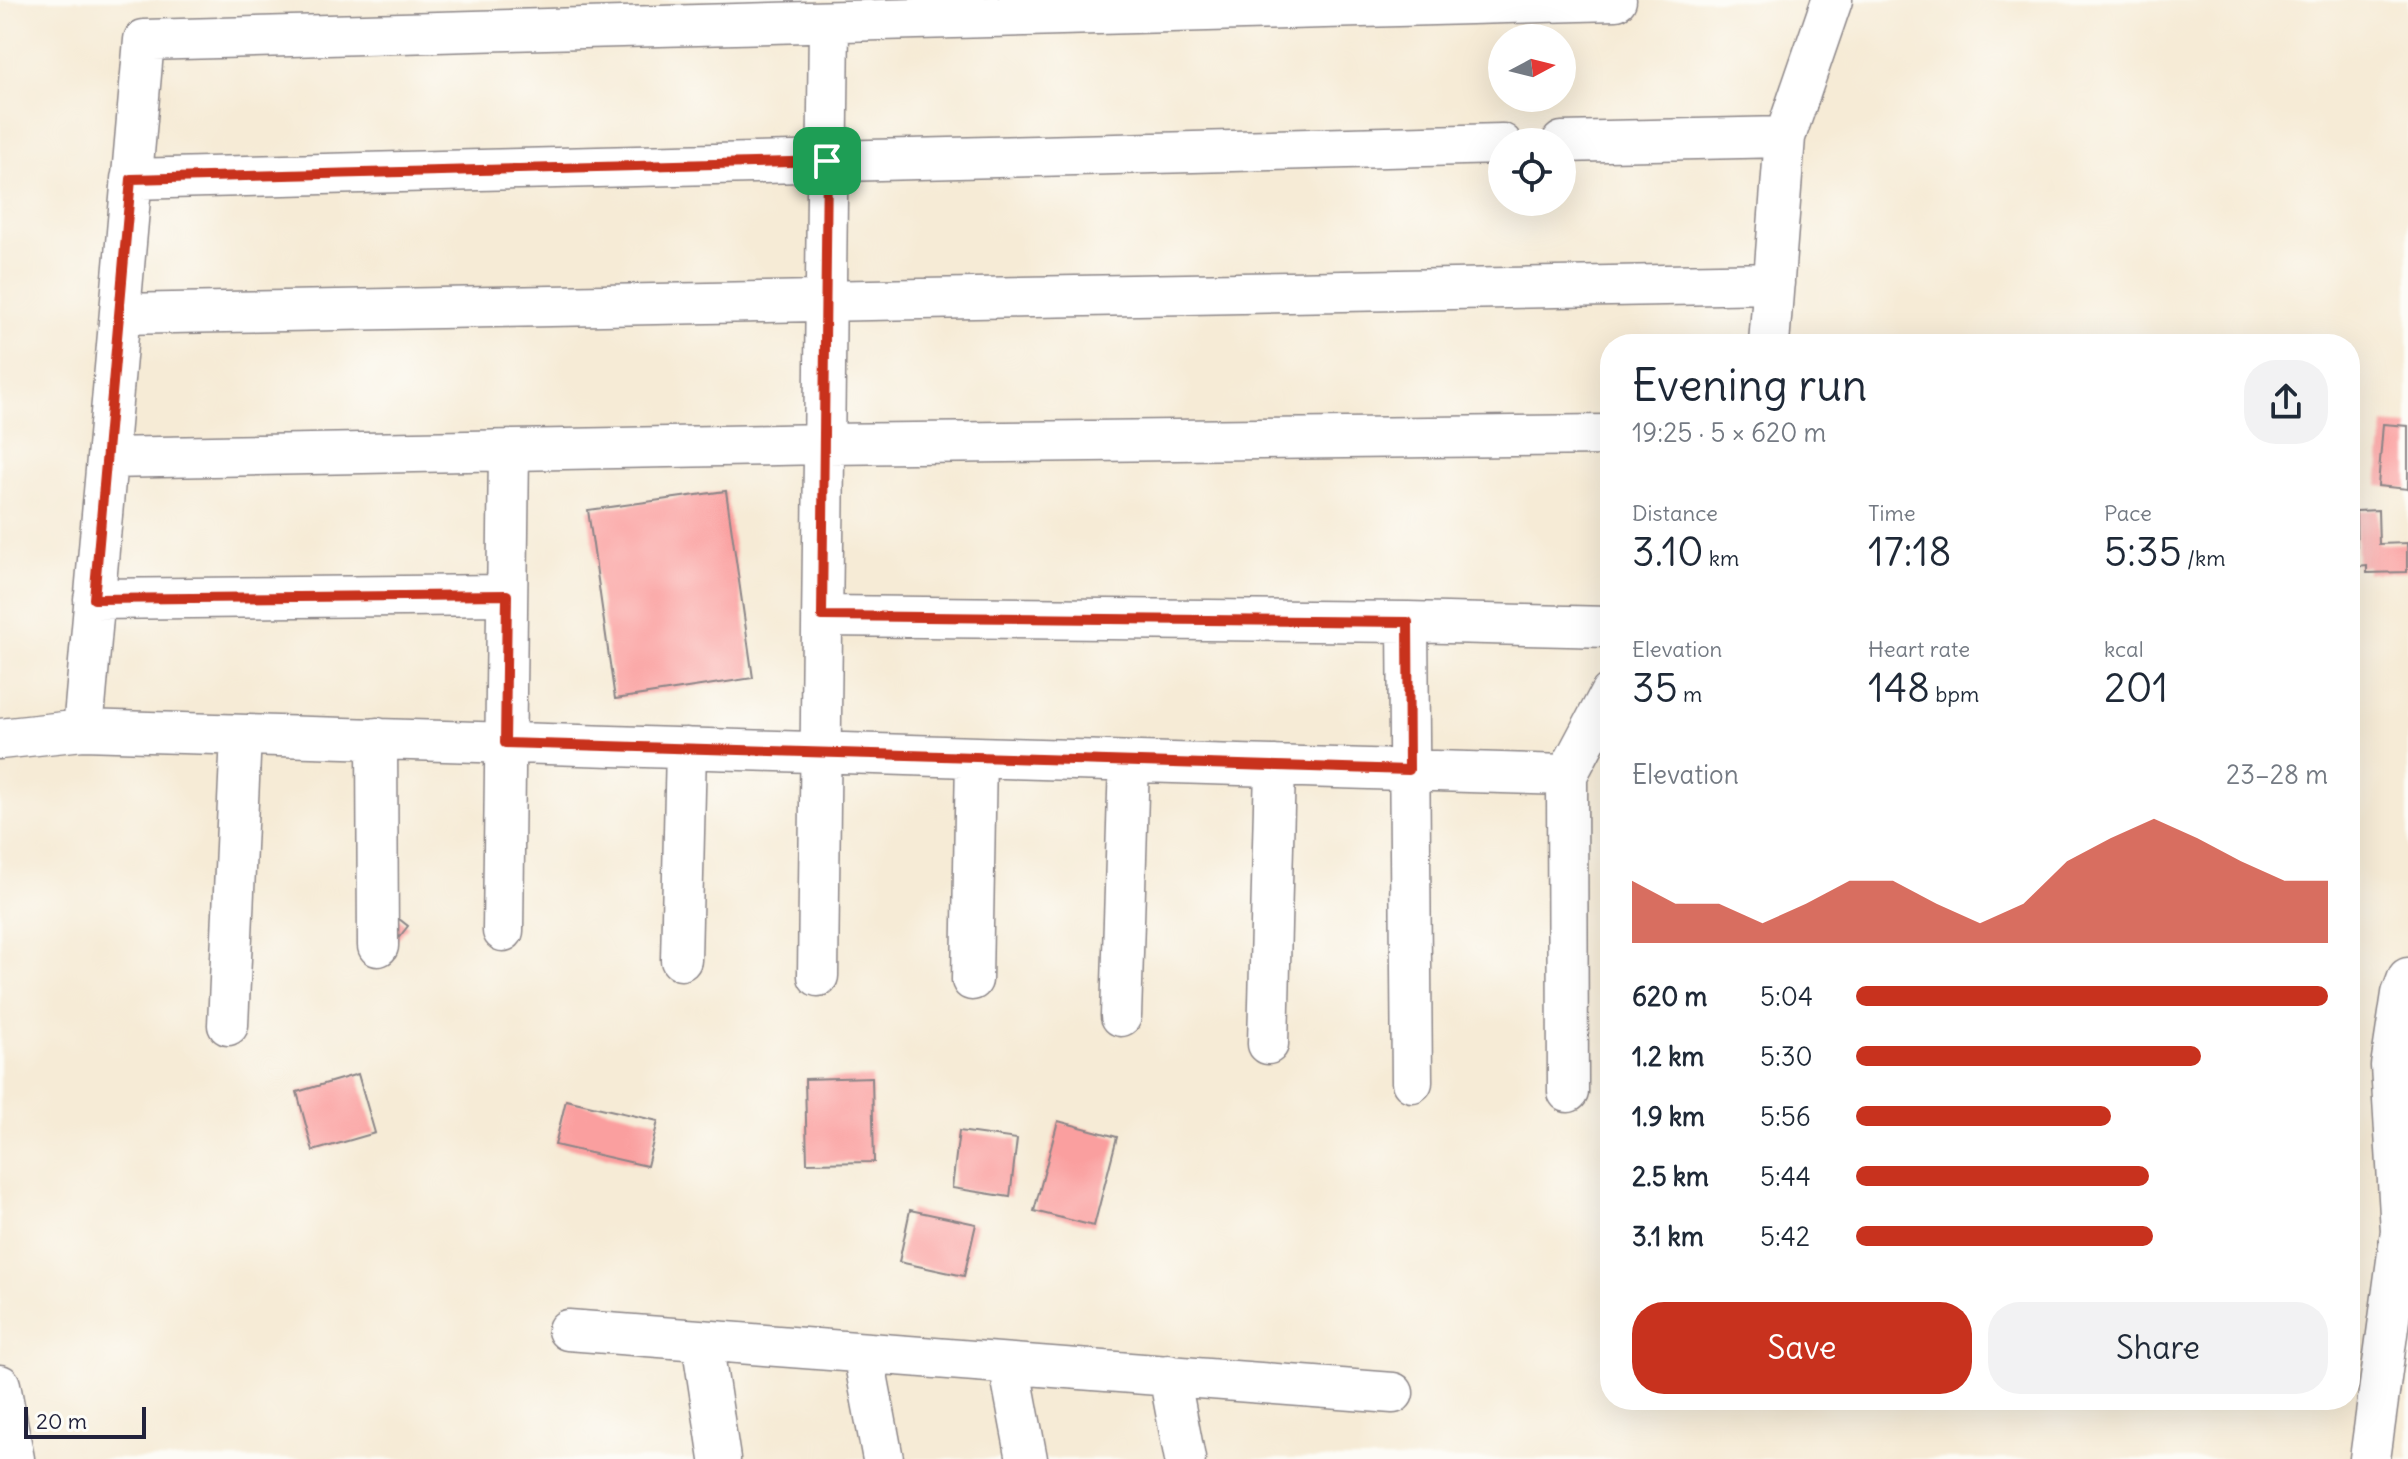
<!DOCTYPE html>
<html lang="en">
<head>
<meta charset="utf-8">
<style>
  :root { --surface:#fff; --page:#f2f2f3; --text:#1f2937; --muted:#747a83; --accent:#c8321e }
  body { margin:0; font-family:Delius,sans-serif; background:var(--page); color:var(--text); height:100vh; display:flex; flex-direction:column; font-size:30px; white-space:nowrap }
  * { box-sizing:border-box; margin:0 }
  p { font-size:26px; color:var(--muted) }
  .icon { flex:none; width:44px; height:44px; fill:none; stroke:currentColor; stroke-width:2; stroke-linecap:round; stroke-linejoin:round }
  .map { position:relative; flex:1; overflow:hidden }
  .panel { position:absolute; left:1600px; top:334px; width:760px; height:1076px; display:flex; flex-direction:column; background:var(--surface); border-radius:32px; box-shadow:0 8px 32px #0002 }
  .panel>* { flex:none }
  .needle { width:52px; rotate:83deg }
  .buttons { position:absolute; left:1488px; top:24px; display:grid; gap:16px }
  .buttons a { display:grid; place-items:center; width:88px; height:88px; border-radius:50%; background:var(--surface); box-shadow:0 8px 32px #0002; font-size:40px }
  .scale { position:absolute; left:24px; bottom:20px; width:122px; box-sizing:border-box; padding-left:8px; border:4px solid #22223b; border-top:0; font-size:22px; line-height:28px; white-space:nowrap; color:#22223b; -webkit-text-stroke:6px #fdfcf7; paint-order:stroke }
  .pin { position:absolute; display:grid; place-items:center; width:68px; height:68px; color:#fff; margin:-34px; border-radius:16px; box-shadow:0 4px 12px #0006 }
  .round { display:grid; place-items:center; flex:none; width:84px; height:84px; border-radius:32px; background:var(--page) }
  .summary { display:flex; align-items:center; justify-content:space-between; height:136px; padding:0 32px }
  h1 { font-size:44px; font-weight:600; line-height:60px }
  .metrics { display:grid; grid-template-columns:repeat(3,1fr); gap:12px; height:136px; padding:8px 32px }
  .metrics div { display:grid; align-content:center }
  .metrics b { font-size:40px; font-weight:600 }
  .metrics small { font-size:22px; font-weight:400 }
  .metrics p { font-size:22px }
  .chart { height:224px; padding:16px 32px }
  .chart p { display:flex; justify-content:space-between }
  .chart svg { width:100%; height:144px; margin-top:8px; fill:var(--accent); opacity:.7 }
  .button { display:flex; gap:16px; margin-top:auto; padding:16px 32px }
  .button a { flex:1; height:92px; border-radius:32px; background:var(--accent); color:#fff; font-size:32px; font-weight:600; line-height:92px; text-align:center }
  .button a+a { background:var(--page); color:var(--text) }
  ul { padding:0 32px; list-style:none; font-size:26px }
  li { display:grid; grid-template-columns:128px 96px 1fr; align-items:center; height:60px }
  li i { height:20px; border-radius:10px; background:var(--accent) }
  .map>svg:first-child { display:block }
  .building { fill:#fa9f9f }
  .lines { fill:none; stroke-linecap:round; stroke-linejoin:round }
  .street-casing { stroke:#8c8688; stroke-width:43 }
  .street { stroke:#fff; stroke-width:40 }
  .route-casing { stroke:#fff; stroke-width:16 }
  .route { stroke:#c8321e; stroke-width:10 }
</style>
</head>
<body>
<div class="map">
<svg width="2408" height="1459" viewBox="0 0 2408 1459">
  <rect width="100%" height="100%" fill="#fdfcf7"/>
  <filter id="ink" filterUnits="userSpaceOnUse"><feTurbulence type="fractalNoise" baseFrequency=".0125" numOctaves="2"/><feDisplacementMap in="SourceGraphic" scale="16" xChannelSelector="R" yChannelSelector="G"/><feConvolveMatrix kernelMatrix="1 2 1 2 8 2 1 2 1" color-interpolation-filters="sRGB"/></filter>
  <filter id="wash" filterUnits="userSpaceOnUse"><feTurbulence type="fractalNoise" baseFrequency=".006" numOctaves="4" result="noise"/><feDisplacementMap in="SourceGraphic" scale="32" xChannelSelector="R" yChannelSelector="G"/><feGaussianBlur stdDeviation="1.8" result="paint"/><feColorMatrix in="noise" values="0 0 0 0 0 0 0 0 0 0 0 0 0 0 0 0 0 1.4 0 .05"/><feComposite in="paint" operator="in"/></filter>
  <g filter="url(#wash)">
    <rect width="100%" height="100%" fill="#f6ebd6"/>
    <g id="blocks">
      <path class="building" d="M 2383,424 L 2408,426 L 2408,489 L 2378,486 Z
        M 726,491 L 753,678 L 615,699 L 588,510 Z
        M 2378,510 L 2379,544 L 2407,543 L 2407,572 L 2367,573 L 2367,566 L 2357,567 L 2356,511 Z
        M 394,915 L 408,926 L 393,945 Z
        M 358,1074 L 375,1133 L 313,1151 L 297,1092 Z
        M 872,1077 L 874,1162 L 807,1163 L 805,1079 Z
        M 566,1100 L 658,1121 L 647,1166 L 555,1145 Z
        M 1058,1121 L 1117,1137 L 1094,1226 L 1034,1211 Z
        M 959,1131 L 1017,1139 L 1010,1197 L 952,1188 Z
        M 910,1210 L 976,1224 L 964,1276 L 899,1262 Z"/>
    </g>
  </g>
  <g filter="url(#ink)">
    <use href="#blocks" fill-opacity="0" stroke="#8c8688" stroke-width="2"/>
    <g class="lines">
      <g class="street-casing">
        <path id="street" d="M 1562,142 L 1785,137
          M 131,179 L 1502,144
          M 120,314 L 1774,283
          M 1769,344 L 1785,137 L 1832,0
          M 107,458 L 824,444 L 1610,435
          M 94,599 L 507,595
          M 822,616 L 1408,622 L 1610,627
          M 1408,622 L 1412,1082
          M 83,730 L 144,40 L 1616,0
          M 377,738 L 378,946
          M 0,739 L 83,730 L 1567,775
          M 503,931 L 509,451
          M 681,960 L 686,748
          M 818,976 L 829,22
          M 972,980 L 976,757
          M 1121,1016 L 1129,762
          M 228,1025 L 241,735
          M 1268,1044 L 1275,766
          M 1568,1092 L 1567,775 L 1610,694
          M 568,1330 L 1393,1393
          M 702,1341 L 720,1459
          M 863,1353 L 883,1459
          M 1009,1364 L 1027,1459
          M 1169,1375 L 1185,1459
          M 0,1385 L 14,1459
          M 2370,1459 L 2401,1231 L 2391,1066 L 2402,994 L 2408,978"/>
      </g>
      <use href="#street" class="street"/>
    </g>
  </g>
  <g class="lines" filter="url(#ink)">
    <g class="route-casing">
      <path id="route" d="M 827,161 L 822,616 L 1408,622 L 1409,770 L 505,743 L 507,595 L 94,599 L 131,179 Z"/>
    </g>
    <use href="#route" class="route"/>
  </g>
</svg>
<div class="buttons">
<a><svg class="needle" viewBox="-14 -14 28 28"><path d="M0-13l5 13h-10z" fill="#e53935"/><path d="M0 13l5-13h-10z" fill="#747a83"/></svg></a>
<a><svg class="icon" aria-label="locate" viewBox="0 0 24 24"><circle cx="12" cy="12" r="6"/><path d="M12 2v4M12 18v4M2 12h4M18 12h4"/></svg></a>
</div>
<div class="scale">20 m</div>
<div class="pin" style="left:827px;top:161px;background:#1e9e55"><svg class="icon" aria-label="arrive" viewBox="0 0 24 24"><path d="M6 21V4h12l-3 4 3 4H6"/></svg></div>
<section class="panel">
<div class="summary"><div><h1>Evening run</h1><p>19:25 · 5 × 620 m</p></div><a class="round"><svg class="icon" aria-label="share" viewBox="0 0 24 24"><path d="M12 15V3M7 8l5-5 5 5M5 13v7h14v-7"/></svg></a></div>
<div class="metrics">
<div><p>Distance</p><b>3.10<small> km</small></b></div>
<div><p>Time</p><b>17:18</b></div>
<div><p>Pace</p><b>5:35<small> /km</small></b></div>
</div>
<div class="metrics">
<div><p>Elevation</p><b>35<small> m</small></b></div>
<div><p>Heart rate</p><b>148<small> bpm</small></b></div>
<div><p>kcal</p><b>201</b></div>
</div>
<div class="chart"><p><span>Elevation</span>23–28 m</p>
<svg viewBox="0 0 160 44" preserveAspectRatio="none"><path d="M0 44V25L10 32L20 32L30 38L40 32L50 25L60 25L70 32L80 38L90 32L100 19L110 12L120 6L130 12L140 19L150 25L160 25V44z"/></svg>
</div>
<ul>
<li><b>620 m</b>5:04<i style="width:100%"></i></li>
<li><b>1.2 km</b>5:30<i style="width:73%"></i></li>
<li><b>1.9 km</b>5:56<i style="width:54%"></i></li>
<li><b>2.5 km</b>5:44<i style="width:62%"></i></li>
<li><b>3.1 km</b>5:42<i style="width:63%"></i></li>
</ul>
<div class="button"><a>Save</a><a>Share</a></div>
</section>
</div>
</body>
</html>
